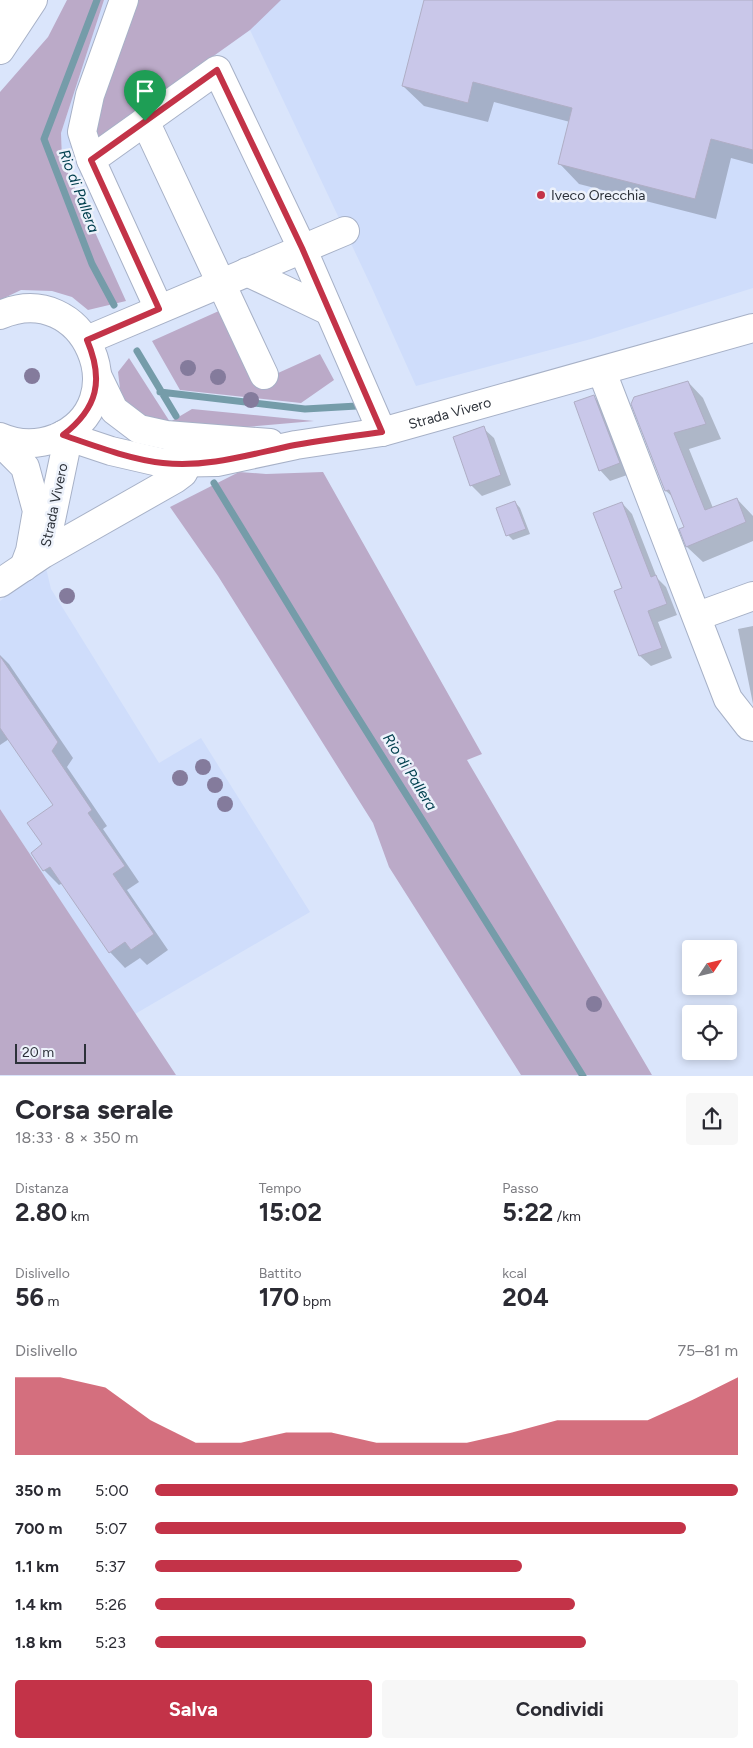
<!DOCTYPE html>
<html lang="it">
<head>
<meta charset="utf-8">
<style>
  :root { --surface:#fff; --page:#f7f7f7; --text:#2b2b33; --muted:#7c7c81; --accent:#c33348 }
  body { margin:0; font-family:Figtree,sans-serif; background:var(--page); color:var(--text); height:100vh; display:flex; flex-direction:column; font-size:19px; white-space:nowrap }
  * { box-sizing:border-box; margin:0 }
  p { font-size:16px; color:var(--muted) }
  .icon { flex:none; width:28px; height:28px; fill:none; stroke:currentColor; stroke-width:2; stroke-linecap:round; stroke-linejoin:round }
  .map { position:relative; height:1076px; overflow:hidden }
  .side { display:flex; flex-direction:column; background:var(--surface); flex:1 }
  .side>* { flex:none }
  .needle { width:32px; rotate:55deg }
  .tools { position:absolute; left:682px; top:940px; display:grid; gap:10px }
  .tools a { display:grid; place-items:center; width:55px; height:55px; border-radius:5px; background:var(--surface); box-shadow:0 2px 8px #0003; font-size:25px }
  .scale { position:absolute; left:15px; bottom:12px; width:71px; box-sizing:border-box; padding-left:5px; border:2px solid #2c3139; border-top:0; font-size:14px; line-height:18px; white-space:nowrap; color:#2c3139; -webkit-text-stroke:4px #edf2fb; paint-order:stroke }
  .pin { position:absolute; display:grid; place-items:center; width:42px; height:42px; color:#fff; margin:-51px -21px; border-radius:50% 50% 50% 0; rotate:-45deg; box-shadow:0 0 5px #0007 }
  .pin .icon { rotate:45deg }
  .round { display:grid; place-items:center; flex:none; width:52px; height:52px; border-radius:5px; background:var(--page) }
  .headline { display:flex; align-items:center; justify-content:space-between; height:85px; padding:0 15px }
  h1 { font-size:28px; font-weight:700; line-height:38px }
  .figures { display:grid; grid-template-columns:repeat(3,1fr); gap:8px; height:85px; padding:5px 15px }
  .figures div { display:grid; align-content:center }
  .figures b { font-size:25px; font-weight:700 }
  .figures small { font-size:14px; font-weight:400 }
  .figures p { font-size:14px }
  .chart { height:140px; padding:10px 15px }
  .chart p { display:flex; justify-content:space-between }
  .chart svg { width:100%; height:90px; margin-top:5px; fill:var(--accent); opacity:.7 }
  .button { display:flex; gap:10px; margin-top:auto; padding:10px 15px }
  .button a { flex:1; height:58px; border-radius:5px; background:var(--accent); color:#fff; font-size:20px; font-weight:700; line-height:58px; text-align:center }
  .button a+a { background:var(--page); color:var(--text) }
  ul { padding:0 15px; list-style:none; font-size:16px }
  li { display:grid; grid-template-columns:80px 60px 1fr; align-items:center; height:38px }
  li i { height:12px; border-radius:6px; background:var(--accent) }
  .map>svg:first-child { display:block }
  .built { fill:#cfddfb }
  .green { fill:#bbaac8 }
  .shadow { fill:#0003 }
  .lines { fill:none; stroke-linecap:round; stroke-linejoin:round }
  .stream { stroke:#759ca9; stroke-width:7 }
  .building { fill:#c9c7e9; stroke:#afaec5 }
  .minor-casing { stroke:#a7b1c7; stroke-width:30 }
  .major-casing { stroke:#a7b1c7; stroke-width:30 }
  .minor { stroke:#fff; stroke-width:28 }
  .major { stroke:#fff; stroke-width:28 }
  .tree { fill:#847b9c }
  .route-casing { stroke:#fff; stroke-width:10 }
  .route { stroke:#c33348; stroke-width:6 }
  .poi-dot { fill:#c33348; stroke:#edf2fb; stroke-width:2 }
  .labels { text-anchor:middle; stroke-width:5; stroke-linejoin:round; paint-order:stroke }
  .poi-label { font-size:14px; fill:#2c3139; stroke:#edf2fb; text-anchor:start }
  .street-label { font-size:14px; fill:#2c3139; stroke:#edf2fb }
  .water-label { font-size:15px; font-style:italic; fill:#02404f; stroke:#edf2fb }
</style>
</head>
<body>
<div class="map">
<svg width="753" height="1076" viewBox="0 0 753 1076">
  <rect width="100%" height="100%" fill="#dae5fb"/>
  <path class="built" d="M 104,0 L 753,0 L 753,288 L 591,339 L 416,386 L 372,288 L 250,30 L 93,142 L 62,159 L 61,133 Z
    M 46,568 L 51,589 L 159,763 L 201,738 L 310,912 L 135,1014 L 0,809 L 0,601 Z"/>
  <path class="green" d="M 67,0 L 104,0 L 61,133 L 62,159 L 126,301 L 88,310 L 72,297 L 52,291 L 21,290 L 0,300 L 0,92 L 48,37 Z
    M 135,0 L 281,0 L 250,30 L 93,142 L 96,98 Z
    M 221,310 L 256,383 L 320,354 L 334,380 L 301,403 L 180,390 L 152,341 Z
    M 129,358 L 170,422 L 192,409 L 314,421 L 201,431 L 138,416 L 121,397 L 118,372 Z
    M 239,472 L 266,474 L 323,472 L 482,754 L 467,760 L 652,1075 L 521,1075 L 389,867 L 373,823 L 218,576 L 170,507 Z
    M 0,809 L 176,1075 L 0,1075 Z"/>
  <path class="shadow" d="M 425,0 L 753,0 L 753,164 L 731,158 L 716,219 L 579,184 L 559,163 L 570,122 L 494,102 L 488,122 L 424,106 L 403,86 Z
    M 688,382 L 703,398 L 721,439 L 689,449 L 713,508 L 737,499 L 753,516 L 753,541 L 703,562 L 687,547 L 681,530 L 685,528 L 674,498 L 666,491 L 632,404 Z
    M 594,397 L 605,408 L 630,474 L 610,481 L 600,470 Z
    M 483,428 L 494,438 L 511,485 L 482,496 L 471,485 Z
    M 515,502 L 520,508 L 530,534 L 513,540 L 508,535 Z
    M 622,503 L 632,514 L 657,578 L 666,587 L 677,615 L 658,622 L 672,658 L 651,666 L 640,656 L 624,589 Z
    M 753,626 L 753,704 L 738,629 Z
    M 0,655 L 9,664 L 73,758 L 67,767 L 107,826 L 103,829 L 139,882 L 127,890 L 168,950 L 147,965 L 140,958 L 125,968 L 110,952 L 63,883 L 59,885 L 44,870 L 44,845 L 54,806 L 9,739 L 0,745 Z"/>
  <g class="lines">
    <path class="stream" d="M 97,0 L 44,139 L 92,264 L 114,305
      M 137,351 L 176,416
      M 160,392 L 305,409 L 357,406
      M 214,483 L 338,686 L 583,1076"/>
  </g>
  <path class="building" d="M 424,0 L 753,0 L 753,150 L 711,139 L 695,199 L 558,164 L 572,108 L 473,82 L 468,103 L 402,86 Z
    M 688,381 L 706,424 L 674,433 L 705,510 L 737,498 L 746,522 L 686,547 L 679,529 L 684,527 L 669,490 L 665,491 L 631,404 L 634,397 Z
    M 594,395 L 620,463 L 599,471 L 574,402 Z
    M 484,426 L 501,475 L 470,486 L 453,437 Z
    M 515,501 L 526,529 L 506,536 L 496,508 Z
    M 622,502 L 651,577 L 656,575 L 667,604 L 648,611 L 662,648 L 639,656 L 614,591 L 622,588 L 593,513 Z
    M 0,656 L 58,742 L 52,751 L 92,810 L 88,813 L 125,866 L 113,874 L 154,934 L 131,950 L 125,942 L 109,953 L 50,867 L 43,871 L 31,853 L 42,844 L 27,823 L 53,805 L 0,728 Z"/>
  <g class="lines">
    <g class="minor-casing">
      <g id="minor">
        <path d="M 0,50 L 33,0"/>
        <path d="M 145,121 L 264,375"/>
        <path d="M 91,160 L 82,132 L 90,95 L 124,0"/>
        <path d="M 247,272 L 329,311"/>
        <path d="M 159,309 L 91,160 L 217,70 L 302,248 L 382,432"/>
        <path d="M 0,315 C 85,278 138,404 56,438 C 38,445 18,445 0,437"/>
        <path d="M 87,340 L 345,231"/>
        <path d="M 602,372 L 728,699 L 749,726 L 753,727"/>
        <path d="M 97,375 L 114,410 L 139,429 L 166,435 L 270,443"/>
        <path id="s1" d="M 63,435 L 111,451 L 163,463 L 217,462 L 296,445 L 382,432 L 753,328"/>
        <path d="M 0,442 L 25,467 L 37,511 L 30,551 L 24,567"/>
        <path d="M 47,539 L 65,453 L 63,435"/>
        <path d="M 0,583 L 43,554 L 175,479 L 183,473 L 188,463"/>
        <path d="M 698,616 L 753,596"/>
      </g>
    </g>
    <g class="major-casing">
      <path id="major" d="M 0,17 L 12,0"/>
    </g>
    <use href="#minor" class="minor"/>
    <use href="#major" class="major"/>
  </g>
  <g class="tree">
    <circle cx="188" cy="368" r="8"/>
    <circle cx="32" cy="376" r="8"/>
    <circle cx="218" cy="377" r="8"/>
    <circle cx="251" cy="400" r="8"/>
    <circle cx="67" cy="596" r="8"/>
    <circle cx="203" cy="767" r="8"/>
    <circle cx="180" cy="778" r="8"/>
    <circle cx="215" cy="785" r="8"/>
    <circle cx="225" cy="804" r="8"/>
    <circle cx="594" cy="1004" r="8"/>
  </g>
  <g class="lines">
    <g class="route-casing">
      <path id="route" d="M 217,70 L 302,248 L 382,432 C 353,436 324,440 295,445 C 251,454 208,468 163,463 C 129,459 95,446 63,435 C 98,408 104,380 87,340 L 159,309 L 91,160 Z"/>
    </g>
    <use href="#route" class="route"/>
  </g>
  <circle class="poi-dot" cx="541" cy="195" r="5"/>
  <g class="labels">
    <g class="poi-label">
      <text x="551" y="200">Iveco Orecchia</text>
    </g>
    <g class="street-label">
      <text dy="5" stroke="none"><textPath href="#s1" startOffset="396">Strada Vivero</textPath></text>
      <text transform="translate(54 505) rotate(-78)" y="5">Strada Vivero</text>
    </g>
    <g class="water-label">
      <text transform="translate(79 191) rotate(69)" y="5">Rio di Pallera</text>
      <text transform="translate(410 772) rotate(58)" y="5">Rio di Pallera</text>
    </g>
  </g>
</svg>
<div class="tools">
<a><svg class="needle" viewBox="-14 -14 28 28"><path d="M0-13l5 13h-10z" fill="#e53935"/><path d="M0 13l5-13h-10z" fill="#7c7c81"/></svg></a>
<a><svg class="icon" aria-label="locate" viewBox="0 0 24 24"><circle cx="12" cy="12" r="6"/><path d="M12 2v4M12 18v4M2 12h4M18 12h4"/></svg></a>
</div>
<div class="scale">20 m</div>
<div class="pin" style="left:145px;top:121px;background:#1e9e55"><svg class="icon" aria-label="arrive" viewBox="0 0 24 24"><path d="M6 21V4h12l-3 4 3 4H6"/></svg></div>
</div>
<section class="side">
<div class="headline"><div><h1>Corsa serale</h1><p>18:33 · 8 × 350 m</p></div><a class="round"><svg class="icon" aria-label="share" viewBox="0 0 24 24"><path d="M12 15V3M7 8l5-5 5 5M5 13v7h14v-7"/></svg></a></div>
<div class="figures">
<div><p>Distanza</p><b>2.80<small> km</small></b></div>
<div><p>Tempo</p><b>15:02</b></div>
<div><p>Passo</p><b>5:22<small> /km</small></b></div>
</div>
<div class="figures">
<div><p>Dislivello</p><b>56<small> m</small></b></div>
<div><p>Battito</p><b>170<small> bpm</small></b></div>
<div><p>kcal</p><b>204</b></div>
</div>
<div class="chart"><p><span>Dislivello</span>75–81 m</p>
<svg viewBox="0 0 160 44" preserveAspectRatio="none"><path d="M0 44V6L10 6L20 11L30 27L40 38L50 38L60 33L70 33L80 38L90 38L100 38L110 33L120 27L130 27L140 27L150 17L160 6V44z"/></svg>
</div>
<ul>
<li><b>350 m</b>5:00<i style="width:100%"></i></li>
<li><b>700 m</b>5:07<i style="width:91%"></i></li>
<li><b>1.1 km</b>5:37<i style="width:63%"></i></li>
<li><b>1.4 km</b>5:26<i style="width:72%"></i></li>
<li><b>1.8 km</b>5:23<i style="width:74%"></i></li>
</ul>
<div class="button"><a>Salva</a><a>Condividi</a></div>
</section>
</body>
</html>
